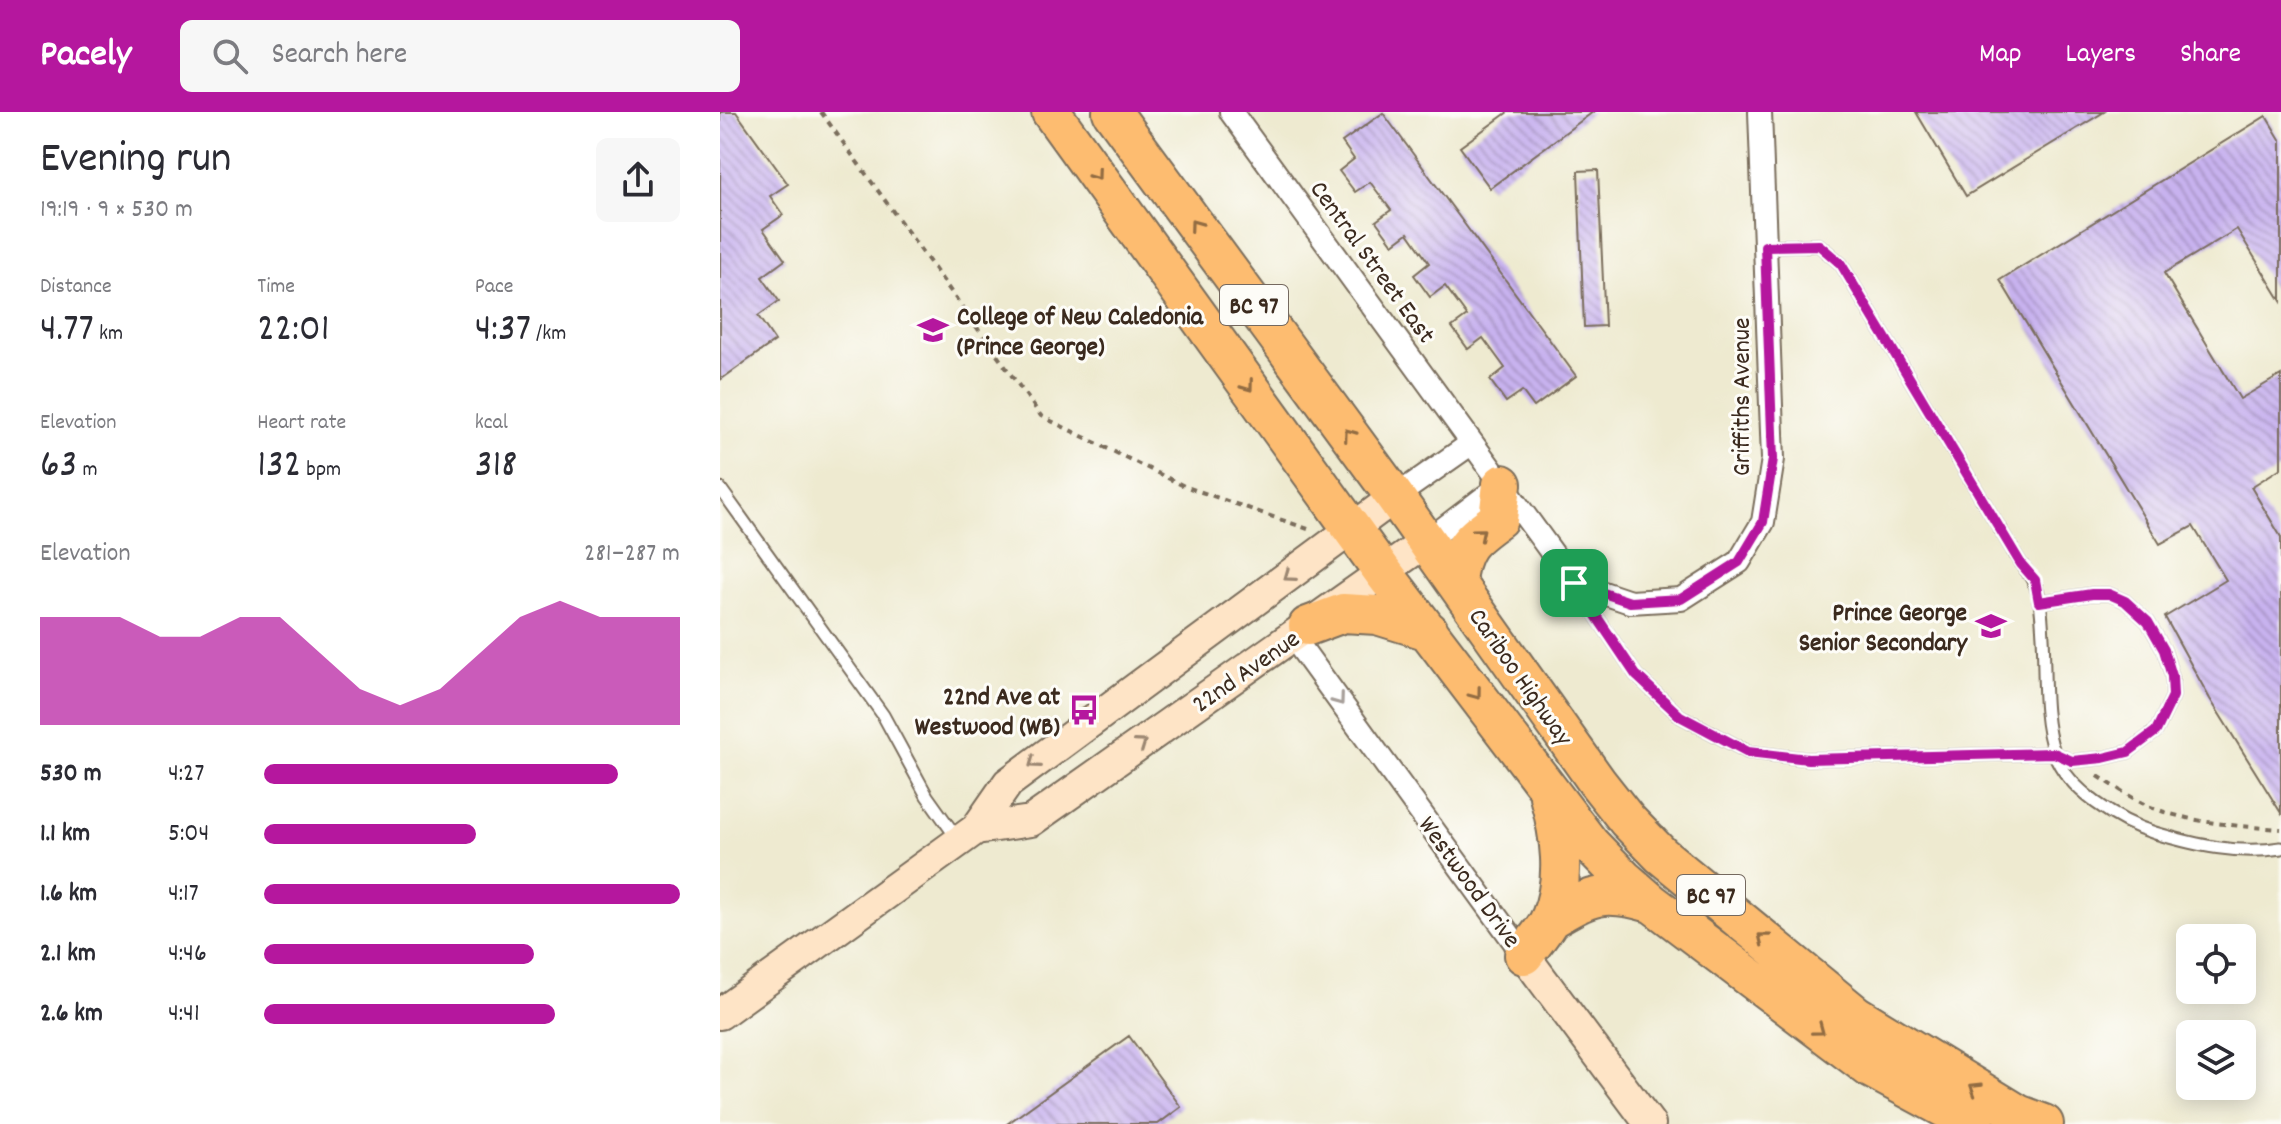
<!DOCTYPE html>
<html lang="en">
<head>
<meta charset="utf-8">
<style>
  :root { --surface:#fff; --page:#f7f7f7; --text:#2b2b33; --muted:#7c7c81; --accent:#b5179e }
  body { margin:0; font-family:Dekko,sans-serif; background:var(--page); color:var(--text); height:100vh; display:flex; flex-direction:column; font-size:30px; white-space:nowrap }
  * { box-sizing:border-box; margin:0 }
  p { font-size:26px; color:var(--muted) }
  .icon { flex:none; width:44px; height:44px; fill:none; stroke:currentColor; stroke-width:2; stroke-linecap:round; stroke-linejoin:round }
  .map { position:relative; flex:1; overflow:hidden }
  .side { display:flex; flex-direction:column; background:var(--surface); width:720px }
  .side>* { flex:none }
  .controls { position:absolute; left:1456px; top:812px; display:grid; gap:16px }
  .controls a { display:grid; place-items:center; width:80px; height:80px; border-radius:12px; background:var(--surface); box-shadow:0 4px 20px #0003; font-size:40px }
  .pin { position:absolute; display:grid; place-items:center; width:68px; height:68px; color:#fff; margin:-34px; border-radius:16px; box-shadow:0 4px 12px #0006 }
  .round { display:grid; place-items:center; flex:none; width:84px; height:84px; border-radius:12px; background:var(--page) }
  .overview { display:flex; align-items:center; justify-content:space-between; height:136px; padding:0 40px }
  h1 { font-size:44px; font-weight:600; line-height:60px }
  .figures { display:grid; grid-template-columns:repeat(3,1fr); gap:12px; height:136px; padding:8px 40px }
  .figures div { display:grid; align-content:center }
  .figures b { font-size:40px; font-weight:600 }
  .figures small { font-size:22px; font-weight:400 }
  .figures p { font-size:22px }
  .chart { height:224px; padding:16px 40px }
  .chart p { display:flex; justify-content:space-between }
  .chart svg { width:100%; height:144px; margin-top:8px; fill:var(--accent); opacity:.7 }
  ul { padding:0 40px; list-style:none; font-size:26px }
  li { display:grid; grid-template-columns:128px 96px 1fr; align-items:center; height:60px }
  li i { height:20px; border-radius:10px; background:var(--accent) }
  header { display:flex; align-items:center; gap:48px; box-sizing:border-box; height:112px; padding:0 40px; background:var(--accent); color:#fff }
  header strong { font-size:38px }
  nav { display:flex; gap:44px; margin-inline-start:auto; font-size:28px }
  .search { width:560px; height:72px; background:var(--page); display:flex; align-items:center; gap:20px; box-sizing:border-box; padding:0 28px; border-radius:12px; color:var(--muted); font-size:30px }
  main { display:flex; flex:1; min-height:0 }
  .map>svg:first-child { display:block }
  .building { fill:url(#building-back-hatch) }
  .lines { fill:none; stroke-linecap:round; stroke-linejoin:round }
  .lane-casing { stroke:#7a6d5c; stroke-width:15 }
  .street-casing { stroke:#7a6d5c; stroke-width:26 }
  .secondary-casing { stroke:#7a6d5c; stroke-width:34 }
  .highway-casing { stroke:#7a6d5c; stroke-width:42 }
  .path { stroke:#7a6d5c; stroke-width:4; stroke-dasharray:6 6; stroke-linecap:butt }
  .lane { stroke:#fff; stroke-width:11 }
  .street { stroke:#fff; stroke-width:22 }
  .secondary { stroke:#fee4c6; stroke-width:30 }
  .highway { stroke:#fdbc70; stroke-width:38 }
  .oneway { stroke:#926c43 }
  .oneway2 { stroke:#9c8772 }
  .oneway3 { stroke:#a79f9a }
  .route-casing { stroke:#fff; stroke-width:16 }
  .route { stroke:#b5179e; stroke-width:10 }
  .labels { text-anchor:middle; stroke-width:6; stroke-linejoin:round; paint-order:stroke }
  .shield { fill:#fdfcf7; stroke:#75695f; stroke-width:2 }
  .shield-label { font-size:24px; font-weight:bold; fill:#3b2a1e }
  .street-label { font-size:26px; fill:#3b2a1e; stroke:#fdfcf7 }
  .poi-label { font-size:26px; font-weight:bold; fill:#3b2a1e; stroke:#fdfcf7; text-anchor:end }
</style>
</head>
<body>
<header>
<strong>Pacely</strong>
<div class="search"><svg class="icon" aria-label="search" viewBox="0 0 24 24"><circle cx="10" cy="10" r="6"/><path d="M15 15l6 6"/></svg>Search here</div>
<nav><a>Map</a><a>Layers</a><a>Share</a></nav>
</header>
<main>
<section class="side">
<div class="overview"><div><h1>Evening run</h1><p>19:19 · 9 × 530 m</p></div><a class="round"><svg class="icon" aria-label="share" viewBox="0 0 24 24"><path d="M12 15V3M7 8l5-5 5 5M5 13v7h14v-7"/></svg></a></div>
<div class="figures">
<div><p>Distance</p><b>4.77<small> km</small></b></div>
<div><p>Time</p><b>22:01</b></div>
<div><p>Pace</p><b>4:37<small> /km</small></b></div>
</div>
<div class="figures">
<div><p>Elevation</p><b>63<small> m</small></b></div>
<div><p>Heart rate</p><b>132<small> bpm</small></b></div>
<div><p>kcal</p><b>318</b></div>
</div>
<div class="chart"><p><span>Elevation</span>281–287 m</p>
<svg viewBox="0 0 160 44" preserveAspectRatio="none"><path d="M0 44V11L10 11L20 11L30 17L40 17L50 11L60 11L70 22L80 33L90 38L100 33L110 22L120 11L130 6L140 11L150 11L160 11V44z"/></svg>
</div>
<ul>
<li><b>530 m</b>4:27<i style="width:85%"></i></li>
<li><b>1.1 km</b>5:04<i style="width:51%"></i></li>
<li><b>1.6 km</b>4:17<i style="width:100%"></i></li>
<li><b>2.1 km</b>4:46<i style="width:65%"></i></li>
<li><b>2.6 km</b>4:41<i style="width:70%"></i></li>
</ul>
</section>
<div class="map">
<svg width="1561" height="1012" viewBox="0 0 1561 1012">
  <defs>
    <pattern id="building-back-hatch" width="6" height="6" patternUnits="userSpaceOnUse" patternTransform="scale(2)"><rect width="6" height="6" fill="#c8b2ef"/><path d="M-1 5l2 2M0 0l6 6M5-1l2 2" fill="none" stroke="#a491c1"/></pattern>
  </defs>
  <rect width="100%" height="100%" fill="#fdfcf7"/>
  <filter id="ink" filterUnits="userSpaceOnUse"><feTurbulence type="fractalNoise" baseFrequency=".0125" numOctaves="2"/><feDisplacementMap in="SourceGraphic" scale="16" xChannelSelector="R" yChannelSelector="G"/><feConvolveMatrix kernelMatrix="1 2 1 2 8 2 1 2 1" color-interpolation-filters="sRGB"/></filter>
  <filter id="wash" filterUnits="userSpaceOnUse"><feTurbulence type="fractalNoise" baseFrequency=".006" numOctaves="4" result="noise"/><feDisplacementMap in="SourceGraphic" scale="32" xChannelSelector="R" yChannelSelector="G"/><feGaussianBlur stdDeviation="1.8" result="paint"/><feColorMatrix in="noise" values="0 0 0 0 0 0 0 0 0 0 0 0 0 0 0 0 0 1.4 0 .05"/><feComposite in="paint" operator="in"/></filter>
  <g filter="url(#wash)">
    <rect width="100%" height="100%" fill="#eeead0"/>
    <g id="blocks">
      <path class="building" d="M 0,0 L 16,0 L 68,72 L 50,84 L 63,103 L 43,117 L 65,148 L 42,165 L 59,189 L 38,204 L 55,229 L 0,268 Z
        M 788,0 L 873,0 L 770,76 L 740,35 Z
        M 1196,0 L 1384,0 L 1246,84 Z
        M 663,1 L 856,264 L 814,295 L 802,279 L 786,290 L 770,268 L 785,256 L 763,226 L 748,237 L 732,215 L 747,204 L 725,174 L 710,185 L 694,163 L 709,151 L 688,121 L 673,132 L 656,109 L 671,98 L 650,70 L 635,80 L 619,59 L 634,47 L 622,30 Z
        M 1546,4 L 1561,29 L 1561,189 L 1517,117 L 1444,161 L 1520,287 L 1561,263 L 1561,356 L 1531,375 L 1561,425 L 1561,701 L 1490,587 L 1445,505 L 1506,468 L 1473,414 L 1440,432 L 1280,168 Z
        M 878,58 L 885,214 L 864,215 L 858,59 Z
        M 409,924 L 461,995 L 438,1012 L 287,1012 Z"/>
    </g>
  </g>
  <g filter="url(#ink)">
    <use href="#blocks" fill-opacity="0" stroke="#7a6d5c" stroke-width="2"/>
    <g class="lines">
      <g class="lane-casing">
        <path id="lane" d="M 1045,134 L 1099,133 L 1121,152 L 1301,452 C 1322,475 1321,494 1323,525 C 1325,559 1322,608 1334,640 C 1347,678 1399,710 1435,721 C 1476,733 1518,743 1561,736
          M 0,376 L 163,603 L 207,684 L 239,729
          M 856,474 L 916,563 L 960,604 L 1028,640 L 1088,647 L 1334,641 L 1352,649 L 1383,646 L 1408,640 L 1436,619 L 1453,584 L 1452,564 L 1444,538 L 1428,510 L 1405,489 L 1389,482 L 1372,482 L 1319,490"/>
      </g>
      <g class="street-casing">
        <path id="street" d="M 511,0 L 854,471 L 910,490 L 961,487 L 1019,450 L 1043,410 L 1053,347 L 1040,0
          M 675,385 L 752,331
          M 707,429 L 782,372
          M 573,525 L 804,843"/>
      </g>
      <g class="secondary-casing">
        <path id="secondary" d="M 256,717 L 311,709 L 707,429
          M 804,843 L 930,1012
          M 0,902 L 256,717 L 288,671 L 675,385"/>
      </g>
      <g class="highway-casing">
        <path id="highway" d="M 331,0 L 663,460 L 870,732 L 903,766 L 933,792 L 1150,956 L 1254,1012
          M 392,0 L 675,385 L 877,670 L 907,708 L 941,743 L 1136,903 L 1298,1002 L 1324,1012
          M 736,471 C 739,435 750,427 778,407 L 782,372
          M 588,514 L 623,501 L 657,503 L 709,519
          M 829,808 C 871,783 883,777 931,791
          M 804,843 C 812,832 824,819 830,807 C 847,767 840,724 829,684"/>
      </g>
      <path class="path" d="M 101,0 L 321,304 L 464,374 L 588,417
        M 1378,664 C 1394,674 1410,685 1426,693 C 1467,711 1517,714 1561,717"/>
      <use href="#lane" class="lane"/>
      <use href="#street" class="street"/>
      <use href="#secondary" class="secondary"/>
      <use href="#highway" class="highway"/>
    </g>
    <defs><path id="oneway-chevron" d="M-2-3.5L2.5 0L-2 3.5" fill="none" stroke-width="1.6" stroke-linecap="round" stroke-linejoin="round" transform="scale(2)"/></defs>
    <g class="oneway">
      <use href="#oneway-chevron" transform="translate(376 63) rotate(54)"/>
      <use href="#oneway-chevron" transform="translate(475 113) rotate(-126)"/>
      <use href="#oneway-chevron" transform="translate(528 274) rotate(54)"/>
      <use href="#oneway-chevron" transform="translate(629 322) rotate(-126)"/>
      <use href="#oneway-chevron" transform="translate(760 421) rotate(-40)"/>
      <use href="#oneway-chevron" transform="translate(756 582) rotate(53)"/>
      <use href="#oneway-chevron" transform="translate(1043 826) rotate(-141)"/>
      <use href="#oneway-chevron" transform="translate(1099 918) rotate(37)"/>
      <use href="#oneway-chevron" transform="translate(1255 976) rotate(-148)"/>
    </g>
    <g class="oneway2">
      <use href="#oneway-chevron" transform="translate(569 464) rotate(144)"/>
      <use href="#oneway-chevron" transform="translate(421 632) rotate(-35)"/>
      <use href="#oneway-chevron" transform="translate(314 651) rotate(144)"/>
    </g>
    <use class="oneway3" href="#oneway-chevron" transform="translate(619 588) rotate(54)"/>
  </g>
  <g class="lines" filter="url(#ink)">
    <g class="route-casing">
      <path id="route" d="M 1099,133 L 1121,152 L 1301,452 L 1315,468 L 1319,490 L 1372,482 L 1389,482 L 1405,489 L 1428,510 L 1444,538 L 1452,564 L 1453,584 L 1436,619 L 1408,640 L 1383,646 L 1352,649 L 1334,641 L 1088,647 L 1028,640 L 960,604 L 916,563 L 854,471 L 910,490 L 961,487 L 1019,450 L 1043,410 L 1053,347 L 1045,134 Z"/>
    </g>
    <use href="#route" class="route"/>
  </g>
  <defs>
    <g id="university-bare" transform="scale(2.4)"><path d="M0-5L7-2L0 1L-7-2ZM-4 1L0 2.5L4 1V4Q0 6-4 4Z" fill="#b5179e" stroke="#fdfcf7" stroke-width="2.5" paint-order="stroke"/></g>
    <g id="school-bare" transform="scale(2.4)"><path d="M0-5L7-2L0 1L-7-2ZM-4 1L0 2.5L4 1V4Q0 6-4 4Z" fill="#b5179e" stroke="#fdfcf7" stroke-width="2.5" paint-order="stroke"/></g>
    <g id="bus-bare" transform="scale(2.4)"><path d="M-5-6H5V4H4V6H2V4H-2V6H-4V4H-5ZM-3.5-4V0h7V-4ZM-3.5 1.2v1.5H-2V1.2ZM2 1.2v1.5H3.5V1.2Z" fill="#b5179e" stroke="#fdfcf7" stroke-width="2.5" paint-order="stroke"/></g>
  </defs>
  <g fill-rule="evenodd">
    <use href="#university-bare" x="213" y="218"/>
    <use href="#school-bare" x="1271" y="514"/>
    <use href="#bus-bare" x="364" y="598"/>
  </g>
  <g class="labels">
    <g class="shield">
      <rect x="500" y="173" width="68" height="40" rx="6"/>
      <rect x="957" y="763" width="68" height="40" rx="6"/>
    </g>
    <g class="shield-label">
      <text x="534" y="201">BC 97</text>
      <text x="991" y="791">BC 97</text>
    </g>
    <g class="street-label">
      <text transform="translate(654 149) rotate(54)" y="9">Central Street East</text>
      <text transform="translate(1020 285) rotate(-90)" y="9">Griffiths Avenue</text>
      <text transform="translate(525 558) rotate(-35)" y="9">22nd Avenue</text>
      <text transform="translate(802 564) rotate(55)" y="9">Cariboo Highway</text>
      <text transform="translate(751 769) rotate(54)" y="9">Westwood Drive</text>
    </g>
    <g class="poi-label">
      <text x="237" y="212" text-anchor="start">College of New Caledonia<tspan x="237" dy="30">(Prince George)</tspan></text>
      <text x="1247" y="508">Prince George<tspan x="1247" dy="30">Senior Secondary</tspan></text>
      <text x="340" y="592">22nd Ave at<tspan x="340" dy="30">Westwood (WB)</tspan></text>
    </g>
  </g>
</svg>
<div class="controls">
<a><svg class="icon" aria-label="locate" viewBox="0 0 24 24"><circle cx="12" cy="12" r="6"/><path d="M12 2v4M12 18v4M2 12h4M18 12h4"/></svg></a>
<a><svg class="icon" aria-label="layers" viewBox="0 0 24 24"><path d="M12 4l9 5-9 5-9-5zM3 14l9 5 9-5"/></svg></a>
</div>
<div class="pin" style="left:854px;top:471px;background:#1e9e55"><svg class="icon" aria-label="arrive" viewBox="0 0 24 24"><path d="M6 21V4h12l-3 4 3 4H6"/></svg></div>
</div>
</main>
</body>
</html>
